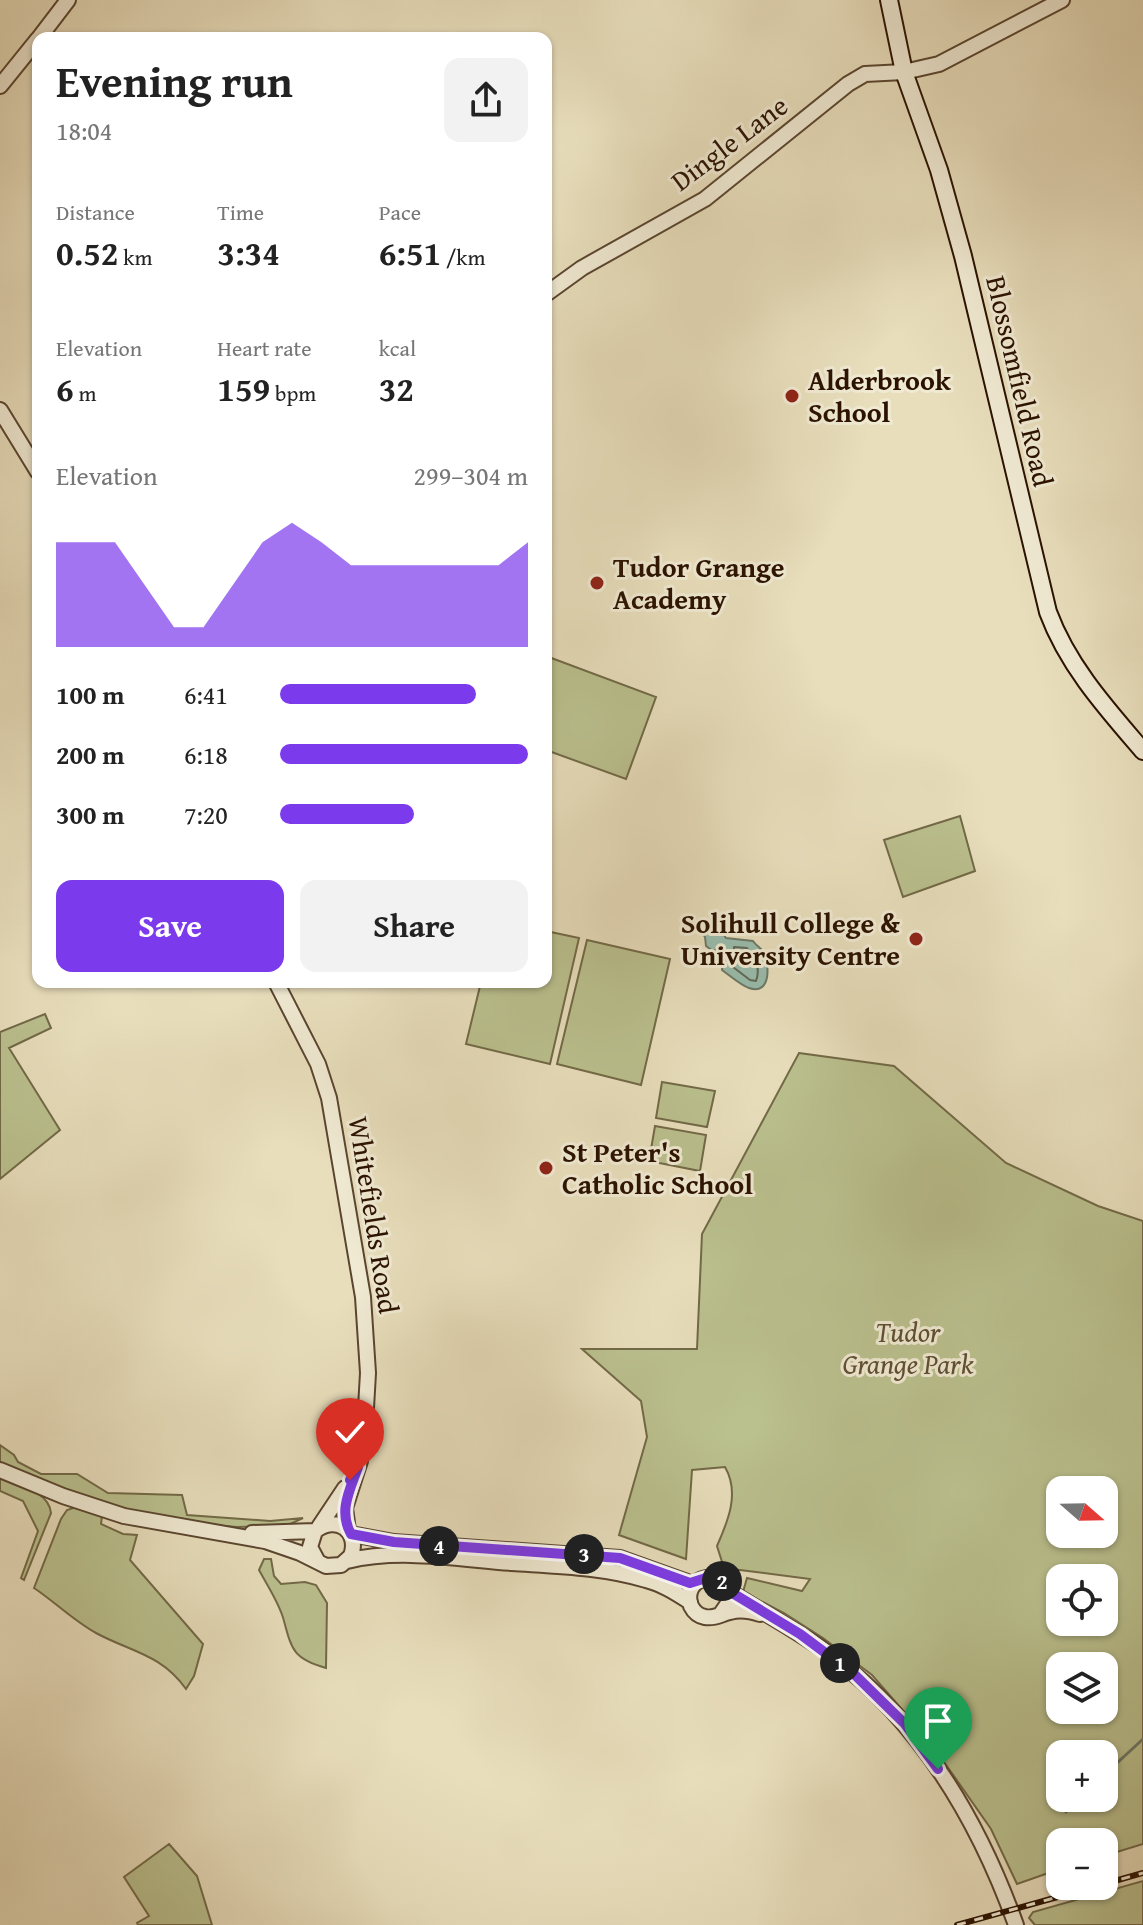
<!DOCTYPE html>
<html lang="en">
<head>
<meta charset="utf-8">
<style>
  :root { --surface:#fff; --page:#f2f2f2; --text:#222; --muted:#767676; --accent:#7c3aed }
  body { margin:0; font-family:"Gentium Book Plus",serif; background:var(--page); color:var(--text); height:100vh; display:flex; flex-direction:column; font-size:30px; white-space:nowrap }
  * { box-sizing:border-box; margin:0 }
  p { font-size:26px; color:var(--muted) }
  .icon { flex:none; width:44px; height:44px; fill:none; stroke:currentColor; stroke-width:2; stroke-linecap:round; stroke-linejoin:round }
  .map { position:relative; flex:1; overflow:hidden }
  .sheet { position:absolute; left:32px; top:32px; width:520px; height:956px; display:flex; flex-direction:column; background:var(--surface); border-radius:16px; box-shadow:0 2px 6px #0004 }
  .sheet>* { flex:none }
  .needle { width:52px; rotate:110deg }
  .fabs { position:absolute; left:1046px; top:1476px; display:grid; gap:16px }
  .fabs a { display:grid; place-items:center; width:72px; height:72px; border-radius:16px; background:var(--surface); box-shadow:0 2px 6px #0004; font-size:40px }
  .pin { position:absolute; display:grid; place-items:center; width:68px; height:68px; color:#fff; margin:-82px -34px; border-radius:50% 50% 50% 0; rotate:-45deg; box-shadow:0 0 8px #0007 }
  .pin .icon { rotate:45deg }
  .km { position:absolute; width:40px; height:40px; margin:-20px; border-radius:50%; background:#222; color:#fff; font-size:22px; line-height:40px; text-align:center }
  .round { display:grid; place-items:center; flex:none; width:84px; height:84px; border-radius:16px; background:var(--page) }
  .headline { display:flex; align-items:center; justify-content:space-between; height:136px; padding:0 24px }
  h1 { font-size:44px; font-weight:700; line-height:60px }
  .metrics { display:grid; grid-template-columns:repeat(3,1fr); gap:12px; height:136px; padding:8px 24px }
  .metrics div { display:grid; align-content:center }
  .metrics b { font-size:34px; font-weight:700 }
  .metrics small { font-size:22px; font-weight:400 }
  .metrics p { font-size:22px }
  .chart { height:224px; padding:16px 24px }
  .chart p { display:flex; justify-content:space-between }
  .chart svg { width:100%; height:144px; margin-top:8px; fill:var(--accent); opacity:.7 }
  .action { display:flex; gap:16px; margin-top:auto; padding:16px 24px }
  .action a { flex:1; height:92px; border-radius:16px; background:var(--accent); color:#fff; font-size:32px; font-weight:700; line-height:92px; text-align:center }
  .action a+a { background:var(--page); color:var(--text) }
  ul { padding:0 24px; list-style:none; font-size:26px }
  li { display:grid; grid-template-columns:128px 96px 1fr; align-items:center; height:60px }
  li i { height:20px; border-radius:10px; background:var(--accent) }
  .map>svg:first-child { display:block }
  .green { fill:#bac08e; stroke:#726947; stroke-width:2; fill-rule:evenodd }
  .water { fill:#98bcac; stroke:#6c7867; stroke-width:2 }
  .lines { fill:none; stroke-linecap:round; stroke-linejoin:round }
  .shore { stroke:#626756; stroke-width:2 }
  .stream { stroke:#6c7867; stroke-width:3 }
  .tertiary-casing { stroke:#5a452f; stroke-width:18 }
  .secondary-casing { stroke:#2b1200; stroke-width:20 }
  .tertiary { stroke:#f0ead3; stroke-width:14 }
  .secondary { stroke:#f0ead3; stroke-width:16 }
  .rail-casing { stroke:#2b1200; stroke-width:6 }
  .rail { stroke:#f0ead3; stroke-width:3; stroke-dasharray:9; stroke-linecap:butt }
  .route-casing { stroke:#fff; stroke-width:16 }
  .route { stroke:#7c3aed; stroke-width:10 }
  .poi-dot { fill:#8f2418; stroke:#f0ead3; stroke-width:3 }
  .labels { text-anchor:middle; stroke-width:6; stroke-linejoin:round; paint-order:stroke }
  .street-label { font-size:28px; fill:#2b1200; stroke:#f0ead3 }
  .poi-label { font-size:28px; font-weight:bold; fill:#2b1200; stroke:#f0ead3; text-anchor:start }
  .park-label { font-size:28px; font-style:italic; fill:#5d4f32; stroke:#f0ead3 }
</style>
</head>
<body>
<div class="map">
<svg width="1143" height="1925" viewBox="0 0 1143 1925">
  <rect width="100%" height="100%" fill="#e8debc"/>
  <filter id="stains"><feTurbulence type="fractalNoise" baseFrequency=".0025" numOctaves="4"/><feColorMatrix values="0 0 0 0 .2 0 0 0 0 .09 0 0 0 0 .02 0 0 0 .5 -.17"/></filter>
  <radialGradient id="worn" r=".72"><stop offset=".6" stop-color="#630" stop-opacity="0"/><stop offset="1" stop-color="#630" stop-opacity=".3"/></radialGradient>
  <path class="green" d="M 546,656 L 656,697 L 626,779 L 546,750 Z
    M 960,816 L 975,871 L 903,897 L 884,840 Z
    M 546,931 L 579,938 L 550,1064 L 466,1044 L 481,982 L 546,982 Z
    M 587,940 L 670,959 L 641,1085 L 557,1064 Z
    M 45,1014 L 51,1028 L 9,1048 L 60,1130 L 0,1179 L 0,1032 Z
    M 799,1053 L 894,1066 L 1006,1163 L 1098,1206 L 1143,1221 L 1143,1844 L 1104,1856 L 1104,1842 L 1060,1842 L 1060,1869 L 1017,1884 L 991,1829 L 928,1739 L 872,1675 L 823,1638 L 784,1613 L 743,1592 L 747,1578 L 802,1591 L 810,1579 L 724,1568 L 717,1546 C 728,1521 740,1493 725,1467 L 692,1470 L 686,1559 L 619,1535 L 647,1437 L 641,1401 L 582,1349 L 697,1349 L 702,1234 ZM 1060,1490 L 1104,1490 L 1104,1534 L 1060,1534 ZM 1060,1578 L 1104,1578 L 1104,1622 L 1060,1622 ZM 1060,1666 L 1104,1666 L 1104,1710 L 1060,1710 ZM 1060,1754 L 1104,1754 L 1104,1798 L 1060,1798 Z
    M 662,1082 L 715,1091 L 707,1127 L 656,1118 Z
    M 655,1126 L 706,1135 L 700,1171 L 649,1161 Z
    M 0,1445 L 14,1455 L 18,1462 L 41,1474 L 77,1474 L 108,1493 L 182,1495 L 187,1515 L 270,1521 L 303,1518 L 286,1526 L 237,1527 L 178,1522 L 103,1504 L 0,1465 Z
    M 0,1476 C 18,1485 49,1491 51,1513 L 24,1580 L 21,1578 L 38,1531 L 23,1501 L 0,1491 Z
    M 76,1507 L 102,1516 L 101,1524 L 123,1534 L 137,1535 L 130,1560 L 203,1644 L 194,1676 L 186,1689 C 161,1654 131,1652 96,1633 C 74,1621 55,1602 34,1588 L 61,1519 L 67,1510 Z
    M 264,1559 L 271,1559 L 274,1576 L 281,1584 L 305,1582 L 316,1585 L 327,1603 L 326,1668 C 294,1659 292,1651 284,1621 C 280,1604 267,1585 259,1570 Z
    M 169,1844 L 197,1876 L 212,1925 L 138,1925 L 137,1923 L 149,1916 L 124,1877 Z
    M 1143,1881 L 1143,1925 L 1035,1925 L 1029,1918 L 1033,1912 Z"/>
  <path class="water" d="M 702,921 L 720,929 L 726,938 L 753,941 C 755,944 759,947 762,950 C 770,962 772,996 749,988 C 742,986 729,975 722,970 L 724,954 L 720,947 L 713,951 L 706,946 L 705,937 L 698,926 Z"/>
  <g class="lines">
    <path class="shore" d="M 734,947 L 747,948 C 755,958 761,968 756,981 L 750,980 L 733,967 Z"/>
    <path class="stream" d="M 1104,1775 L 1143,1739
      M 1066,1812 L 1080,1798"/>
    <g class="tertiary-casing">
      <path id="tertiary" d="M 39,38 L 68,0
        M 0,86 L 38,39
        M 546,294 L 582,268 L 705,199 L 848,84 L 865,74 L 904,72 L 939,64 L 1062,0
        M 0,410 L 38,472
        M 276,982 L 318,1064 L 329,1098 L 363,1297 L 368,1373 L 365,1425 L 360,1461 L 345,1508 L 348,1530
        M 0,1470 L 63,1496 L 124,1516 L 265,1541 L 300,1553 L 326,1566 L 341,1565 L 351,1556 C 360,1531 336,1514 315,1531 L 310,1547 L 318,1562
        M 319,1527 L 345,1488
        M 252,1533 L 315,1531
        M 351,1534 L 394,1542 L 620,1558 L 690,1583 L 696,1583
        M 347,1561 C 400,1548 458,1559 512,1563 C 557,1566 603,1567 646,1580 C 662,1584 676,1593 690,1602
        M 729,1591 C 763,1613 799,1631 832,1656 C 921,1723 979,1822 1016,1925
        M 720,1615 L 729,1602 C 730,1563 679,1576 691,1606 C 694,1612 699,1616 705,1617 C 714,1619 721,1614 730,1612 C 740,1609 751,1611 760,1614"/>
    </g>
    <g class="secondary-casing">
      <path id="secondary" d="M 889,0 L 904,72 L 939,170 L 963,256 L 1048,612 C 1068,666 1106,708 1143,751"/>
    </g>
    <use href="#tertiary" class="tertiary"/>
    <use href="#secondary" class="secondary"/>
    <g class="rail-casing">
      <path id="rail" d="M 1104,1884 L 1143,1873
        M 957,1925 L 1097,1886"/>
    </g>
    <use href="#rail" class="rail"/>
  </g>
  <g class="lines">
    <g class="route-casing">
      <path id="route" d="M 350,1480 L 358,1467 C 350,1490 338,1511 351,1534 L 394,1542 L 620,1558 L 690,1583 L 706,1578 L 719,1579 L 729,1591 L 800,1634 L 855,1675 L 905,1724 L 938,1769"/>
    </g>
    <use href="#route" class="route"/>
  </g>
  <g class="poi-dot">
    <circle cx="792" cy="396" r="8"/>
    <circle cx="597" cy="583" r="8"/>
    <circle cx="916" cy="939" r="8"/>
    <circle cx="546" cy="1168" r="8"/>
  </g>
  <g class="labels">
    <g class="street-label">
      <text transform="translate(729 143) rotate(-37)" y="10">Dingle Lane</text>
      <text transform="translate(1020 381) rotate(77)" y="10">Blossomfield Road</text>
      <text transform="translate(374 1215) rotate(81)" y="10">Whitefields Road</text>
    </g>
    <g class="poi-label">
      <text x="808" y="390">Alderbrook<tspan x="808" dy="32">School</tspan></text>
      <text x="613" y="577">Tudor Grange<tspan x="613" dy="32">Academy</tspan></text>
      <text x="900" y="933" text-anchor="end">Solihull College &amp;<tspan x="900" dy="32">University Centre</tspan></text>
      <text x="562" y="1162">St Peter's<tspan x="562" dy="32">Catholic School</tspan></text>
    </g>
    <g class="park-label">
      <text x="908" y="1342">Tudor<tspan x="908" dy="32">Grange Park</tspan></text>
    </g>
  </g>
  <rect width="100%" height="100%" filter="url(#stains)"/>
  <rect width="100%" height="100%" fill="url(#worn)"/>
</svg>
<div class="fabs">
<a><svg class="needle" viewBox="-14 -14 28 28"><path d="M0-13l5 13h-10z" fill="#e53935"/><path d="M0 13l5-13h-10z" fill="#767676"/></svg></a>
<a><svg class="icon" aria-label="locate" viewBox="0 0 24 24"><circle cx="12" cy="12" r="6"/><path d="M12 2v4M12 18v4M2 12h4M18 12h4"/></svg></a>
<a><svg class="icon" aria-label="layers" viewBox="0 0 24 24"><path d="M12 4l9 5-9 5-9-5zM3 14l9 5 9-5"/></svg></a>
<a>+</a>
<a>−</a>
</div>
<div class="pin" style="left:938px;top:1769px;background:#1e9e55"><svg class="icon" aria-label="arrive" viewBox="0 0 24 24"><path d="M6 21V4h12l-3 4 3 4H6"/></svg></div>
<div class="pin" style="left:350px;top:1480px;background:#d93025"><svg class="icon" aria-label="check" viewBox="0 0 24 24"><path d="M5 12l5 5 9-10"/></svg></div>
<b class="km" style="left:840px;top:1663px">1</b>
<b class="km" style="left:722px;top:1581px">2</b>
<b class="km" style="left:584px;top:1554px">3</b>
<b class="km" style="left:439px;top:1546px">4</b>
<section class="sheet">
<div class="headline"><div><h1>Evening run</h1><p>18:04</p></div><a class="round"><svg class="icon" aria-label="share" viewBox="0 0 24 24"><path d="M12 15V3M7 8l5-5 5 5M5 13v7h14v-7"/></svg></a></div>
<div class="metrics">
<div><p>Distance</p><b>0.52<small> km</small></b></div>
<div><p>Time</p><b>3:34</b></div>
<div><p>Pace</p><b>6:51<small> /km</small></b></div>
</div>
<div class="metrics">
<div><p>Elevation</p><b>6<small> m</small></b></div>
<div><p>Heart rate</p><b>159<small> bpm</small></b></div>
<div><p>kcal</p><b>32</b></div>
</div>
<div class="chart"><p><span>Elevation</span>299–304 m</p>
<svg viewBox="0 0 160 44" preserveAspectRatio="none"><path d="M0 44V12L10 12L20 12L30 25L40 38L50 38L60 25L70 12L80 6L90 12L100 19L110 19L120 19L130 19L140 19L150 19L160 12V44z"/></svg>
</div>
<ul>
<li><b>100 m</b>6:41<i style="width:79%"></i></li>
<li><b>200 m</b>6:18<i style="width:100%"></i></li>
<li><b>300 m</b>7:20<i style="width:54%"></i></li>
</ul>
<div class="action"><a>Save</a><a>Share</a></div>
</section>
</div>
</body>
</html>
